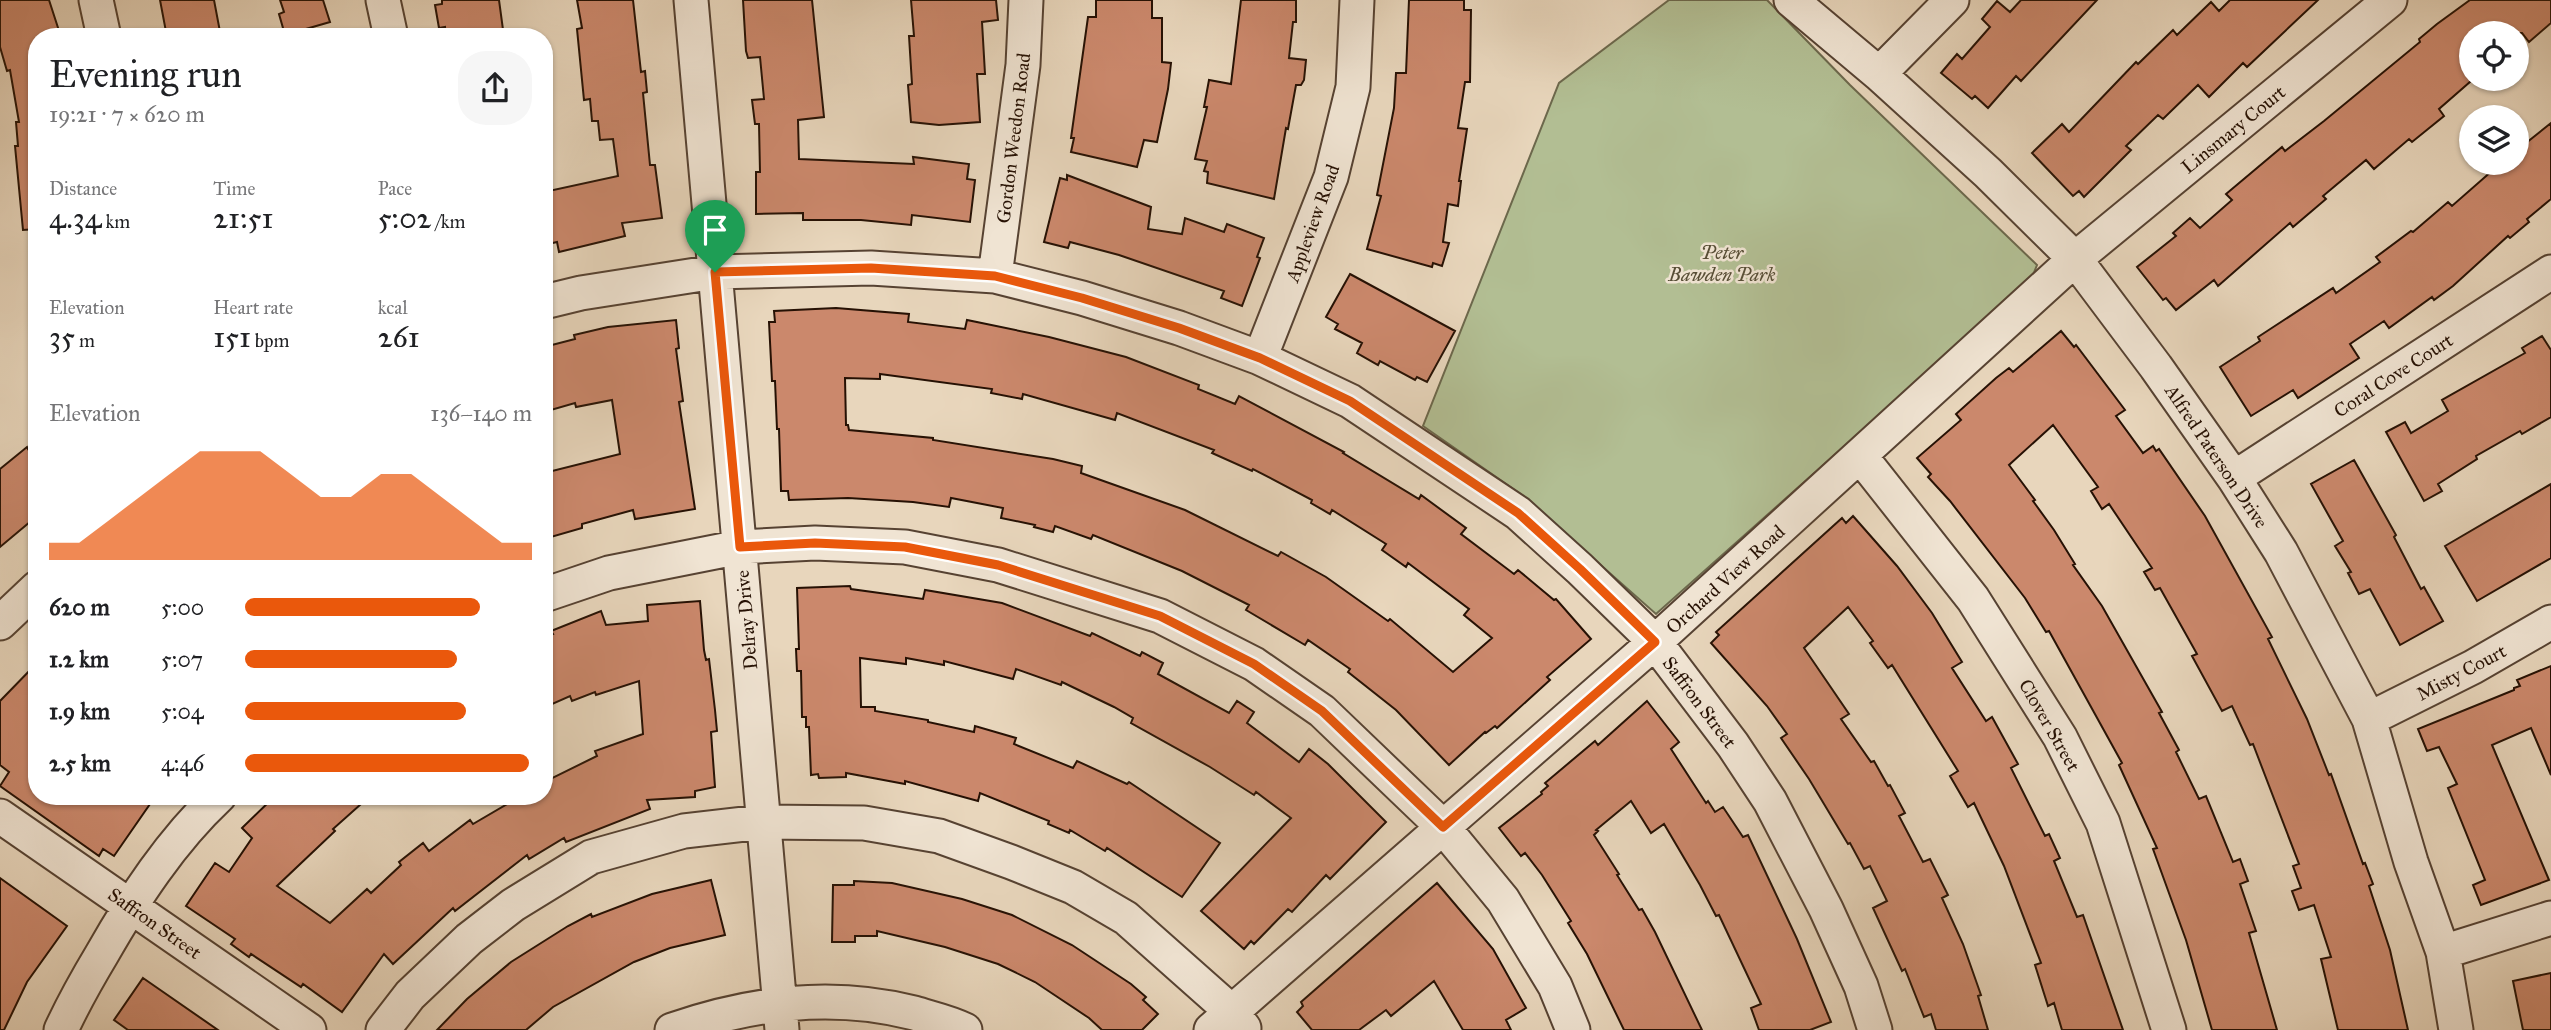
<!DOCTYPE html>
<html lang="en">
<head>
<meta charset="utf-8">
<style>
  :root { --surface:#fff; --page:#f6f6f6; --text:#202124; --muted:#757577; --accent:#ea580c }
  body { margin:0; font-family:"IM FELL Great Primer",serif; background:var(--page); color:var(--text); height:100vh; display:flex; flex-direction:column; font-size:26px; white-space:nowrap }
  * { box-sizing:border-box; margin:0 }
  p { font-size:23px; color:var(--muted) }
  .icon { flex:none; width:38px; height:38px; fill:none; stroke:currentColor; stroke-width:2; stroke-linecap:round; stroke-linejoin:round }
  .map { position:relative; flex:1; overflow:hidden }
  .sheet { position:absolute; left:28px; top:28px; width:525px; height:777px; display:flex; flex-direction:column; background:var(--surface); border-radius:28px; box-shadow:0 2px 5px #0004 }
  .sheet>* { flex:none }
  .tools { position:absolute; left:2459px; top:21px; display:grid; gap:14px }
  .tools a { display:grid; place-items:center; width:70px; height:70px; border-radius:50%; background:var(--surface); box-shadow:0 2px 5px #0004; font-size:35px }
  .pin { position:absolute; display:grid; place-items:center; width:60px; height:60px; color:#fff; margin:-72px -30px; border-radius:50% 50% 50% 0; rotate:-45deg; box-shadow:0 0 7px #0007 }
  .pin .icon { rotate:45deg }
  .round { display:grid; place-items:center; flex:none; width:74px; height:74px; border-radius:28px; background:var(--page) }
  .overview { display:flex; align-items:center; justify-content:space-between; height:119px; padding:0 21px }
  h1 { font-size:38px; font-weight:600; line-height:52px }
  .stats { display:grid; grid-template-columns:repeat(3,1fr); gap:10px; height:119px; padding:7px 21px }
  .stats div { display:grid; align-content:center }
  .stats b { font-size:30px; font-weight:600 }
  .stats small { font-size:19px; font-weight:400 }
  .stats p { font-size:19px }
  .chart { height:196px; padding:14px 21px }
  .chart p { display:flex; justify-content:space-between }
  .chart svg { width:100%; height:126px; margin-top:7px; fill:var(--accent); opacity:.7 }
  ul { padding:0 21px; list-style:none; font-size:23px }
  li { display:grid; grid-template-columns:112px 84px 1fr; align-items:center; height:52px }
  li i { height:18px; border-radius:9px; background:var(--accent) }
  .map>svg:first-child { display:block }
  .green { fill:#b2be93; stroke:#6c684c; stroke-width:2 }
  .building { fill:#cb886c; stroke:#261104; stroke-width:2; fill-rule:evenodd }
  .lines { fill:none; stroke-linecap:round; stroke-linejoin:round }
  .minor-casing { stroke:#564232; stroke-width:37 }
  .minor { stroke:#f0e4d3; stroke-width:33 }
  .route-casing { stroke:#fff; stroke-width:14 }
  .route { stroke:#ea580c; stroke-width:9 }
  .labels { text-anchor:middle; stroke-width:5; stroke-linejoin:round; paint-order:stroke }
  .street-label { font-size:19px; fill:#261104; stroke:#f0e4d3 }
  .park-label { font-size:19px; font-style:italic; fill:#574e36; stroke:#f0e4d3 }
</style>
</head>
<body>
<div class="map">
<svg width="2551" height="1030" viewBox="0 0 2551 1030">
  <rect width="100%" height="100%" fill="#e8d6bc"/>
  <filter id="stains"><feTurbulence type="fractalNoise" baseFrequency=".00286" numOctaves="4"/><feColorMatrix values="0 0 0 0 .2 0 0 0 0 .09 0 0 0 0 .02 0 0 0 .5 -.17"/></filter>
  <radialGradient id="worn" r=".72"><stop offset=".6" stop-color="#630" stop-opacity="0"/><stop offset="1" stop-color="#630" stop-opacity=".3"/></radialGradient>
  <path class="green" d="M 1669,0 L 1767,0 L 1850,85 L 2037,265 L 2031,280 L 1656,614 L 1519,493 L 1423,426 L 1559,83 Z"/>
  <path class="building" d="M 0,0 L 49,0 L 61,37 L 37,37 L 37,229 L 23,230 L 15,146 L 18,146 L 16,122 L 19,122 L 10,70 L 7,71 L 0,47 Z
    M 160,0 L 214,0 L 221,37 L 167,37 Z
    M 280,0 L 323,0 L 330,22 L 285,35 L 279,14 L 284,12 Z
    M 442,0 L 499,0 L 504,37 L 446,37 L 445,27 L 439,28 L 435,5 L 442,4 Z
    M 577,0 L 633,0 L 641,72 L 645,71 L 647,92 L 643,93 L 650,165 L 655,165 L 662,218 L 622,223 L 625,236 L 559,252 L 557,242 L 544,245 L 544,192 L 618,176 L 613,139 L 600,140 L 598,121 L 592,121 L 590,99 L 584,100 L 577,29 L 582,28 Z
    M 743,0 L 812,0 L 824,117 L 798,120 L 799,159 L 914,164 L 913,157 L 969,164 L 967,179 L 975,180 L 970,222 L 912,215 L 911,225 L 861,220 L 803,220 L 803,213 L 756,214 L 756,172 L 760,172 L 759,124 L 755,124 L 752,100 L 764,99 L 760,57 L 748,58 L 746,51 Z
    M 911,0 L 996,0 L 998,20 L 982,22 L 985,74 L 977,74 L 980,122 L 939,125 L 911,122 L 908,85 L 912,84 L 909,36 L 914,36 Z
    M 1096,0 L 1152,0 L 1152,18 L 1162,18 L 1162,62 L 1171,63 L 1168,89 L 1157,142 L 1144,140 L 1137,167 L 1071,152 L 1074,138 L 1071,138 L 1088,17 L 1096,17 Z
    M 1241,0 L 1296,0 L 1296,22 L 1293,22 L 1289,58 L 1306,60 L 1304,80 L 1301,85 L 1296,85 L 1288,129 L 1286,128 L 1274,199 L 1207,183 L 1208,172 L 1204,171 L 1207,161 L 1195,159 L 1207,107 L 1204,107 L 1209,80 L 1231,84 Z
    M 1409,0 L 1464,0 L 1464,10 L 1471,10 L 1470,82 L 1465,82 L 1458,128 L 1467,129 L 1459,181 L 1461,181 L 1458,206 L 1448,204 L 1443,242 L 1449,243 L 1442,266 L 1433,263 L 1432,267 L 1367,249 L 1381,196 L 1377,195 L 1394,108 L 1396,73 L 1406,73 Z
    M 2021,0 L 2097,0 L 2021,81 L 2016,76 L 1988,108 L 1975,96 L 1972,99 L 1941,73 L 1957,54 L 1962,59 L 1990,27 L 1982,19 L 1997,1 L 2010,12 Z
    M 2230,0 L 2318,0 L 2247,67 L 2243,63 L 2209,97 L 2198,85 L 2163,119 L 2158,115 L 2126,146 L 2131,150 L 2084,197 L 2079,191 L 2073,196 L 2032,153 L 2062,124 L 2069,132 L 2136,62 L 2138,64 L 2173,30 L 2177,35 L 2211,2 L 2219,11 Z
    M 2470,0 L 2551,0 L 2551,23 L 2529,42 L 2522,33 L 2471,33 L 2471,81 L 2439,109 L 2444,116 L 2412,142 L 2409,139 L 2374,169 L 2366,160 L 2323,196 L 2326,199 L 2293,227 L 2290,223 L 2218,286 L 2214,280 L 2176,310 L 2166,298 L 2163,300 L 2137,267 L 2176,236 L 2173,233 L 2190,218 L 2200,228 L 2232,200 L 2226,194 L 2282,147 L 2285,151 L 2324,121 L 2420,42 L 2419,39 L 2437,24 Z
    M 2551,123 L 2551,199 L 2527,219 L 2529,222 L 2510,238 L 2508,236 L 2453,286 L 2434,300 L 2432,297 L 2389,328 L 2384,321 L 2350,344 L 2359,358 L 2298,398 L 2293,390 L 2251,416 L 2220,367 L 2260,341 L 2258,337 L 2333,288 L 2336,293 L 2380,262 L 2376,257 L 2411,231 L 2413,232 L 2448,202 L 2452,206 L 2501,163 L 2516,163 L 2516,151 Z
    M 1067,175 L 1151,207 L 1148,229 L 1182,234 L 1185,218 L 1224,232 L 1227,224 L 1264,238 L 1257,257 L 1260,258 L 1242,306 L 1221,298 L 1224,291 L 1119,255 L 1070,242 L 1068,248 L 1044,242 L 1060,178 L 1067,180 Z
    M 1350,274 L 1455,331 L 1427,382 L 1417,377 L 1415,380 L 1380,361 L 1378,365 L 1357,353 L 1362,343 L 1335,329 L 1338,324 L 1326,317 Z
    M 836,308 L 909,314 L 908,322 L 965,329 L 967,320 L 1049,337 L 1126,357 L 1199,385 L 1198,389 L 1235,404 L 1239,396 L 1344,452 L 1343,453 L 1419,499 L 1421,495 L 1466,528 L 1461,534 L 1514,574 L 1518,570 L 1554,600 L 1556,599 L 1591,639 L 1547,677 L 1550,680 L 1497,728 L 1495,726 L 1486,733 L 1485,732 L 1449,765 L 1396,710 L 1348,672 L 1350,669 L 1308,640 L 1305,645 L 1246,610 L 1249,605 L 1182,571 L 1093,535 L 1091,539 L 1055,526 L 1053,532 L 1034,527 L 1035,525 L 1001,518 L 1003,508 L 951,498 L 949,507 L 913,502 L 848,498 L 789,500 L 788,491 L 781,491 L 779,429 L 777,429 L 775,381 L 772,381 L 769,322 L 775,322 L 774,311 ZM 880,374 L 992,389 L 991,393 L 1022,399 L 1023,394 L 1115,420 L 1117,413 L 1214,450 L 1212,453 L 1252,471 L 1253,469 L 1312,500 L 1311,503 L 1330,514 L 1332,510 L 1386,544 L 1382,550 L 1406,567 L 1408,563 L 1469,609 L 1464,615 L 1492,638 L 1453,672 L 1390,619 L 1388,621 L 1326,577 L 1281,552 L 1278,556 L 1185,510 L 1081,473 L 1082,466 L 1053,459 L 933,440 L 933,438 L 849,430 L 848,425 L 846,425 L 845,378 L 880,379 Z
    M 676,320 L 679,348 L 676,349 L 683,401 L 679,402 L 695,509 L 635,519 L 633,510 L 582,524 L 582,528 L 544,539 L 544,473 L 620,454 L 612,400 L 576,407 L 575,403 L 544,412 L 544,347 L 575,339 L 574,335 L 608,327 Z
    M 2061,331 L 2074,347 L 2076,345 L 2125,410 L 2116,416 L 2143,453 L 2153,446 L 2156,451 L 2159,449 L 2205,516 L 2272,637 L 2268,639 L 2307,719 L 2329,775 L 2331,774 L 2363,864 L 2365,863 L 2373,884 L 2369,886 L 2390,950 L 2408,1030 L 2338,1030 L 2321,959 L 2331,957 L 2314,905 L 2299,910 L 2292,891 L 2301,888 L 2293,866 L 2299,864 L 2253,744 L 2250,745 L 2232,706 L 2222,711 L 2192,656 L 2197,654 L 2160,588 L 2155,590 L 2144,572 L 2152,568 L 2109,504 L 2102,509 L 2091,491 L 2098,487 L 2053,425 L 2009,465 L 2035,500 L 2033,501 L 2054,530 L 2075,564 L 2073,565 L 2102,606 L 2162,712 L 2159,713 L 2179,750 L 2176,752 L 2199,799 L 2206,796 L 2233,862 L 2240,859 L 2248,881 L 2240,884 L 2256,931 L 2249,933 L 2277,1030 L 2212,1030 L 2186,940 L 2153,849 L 2157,848 L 2119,765 L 2122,763 L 2049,631 L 2046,632 L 2025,598 L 1950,501 L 1928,477 L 1931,474 L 1917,458 L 1961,420 L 1956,414 L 1996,378 L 2009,368 L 2013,372 Z
    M 2542,336 L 2551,350 L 2551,417 L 2522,434 L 2520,431 L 2476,456 L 2477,459 L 2438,484 L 2442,491 L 2424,501 L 2386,432 L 2405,422 L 2411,433 L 2448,411 L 2442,400 L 2525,353 L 2522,348 Z
    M 37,442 L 37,516 L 0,547 L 0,469 L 27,447 L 28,449 Z
    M 2354,460 L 2396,535 L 2394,537 L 2421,589 L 2424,587 L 2443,621 L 2400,645 L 2370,589 L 2359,594 L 2348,573 L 2351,572 L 2335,546 L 2343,541 L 2311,484 Z
    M 2551,484 L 2551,558 L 2477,601 L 2445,546 Z
    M 1853,516 L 1897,566 L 1932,613 L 1962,662 L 1952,668 L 1986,721 L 1992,717 L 2018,764 L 2011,768 L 2045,836 L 2049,834 L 2060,858 L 2054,861 L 2077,917 L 2083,915 L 2123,1030 L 2062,1030 L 2054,1003 L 2048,1006 L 2035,965 L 2041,963 L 2004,866 L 1974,803 L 1968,807 L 1950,776 L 1958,771 L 1892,665 L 1888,668 L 1870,643 L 1873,641 L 1848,607 L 1804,648 L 1849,714 L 1841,719 L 1871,762 L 1874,761 L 1888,786 L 1890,785 L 1905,813 L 1899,816 L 1923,862 L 1930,859 L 1948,895 L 1942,898 L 1963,944 L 1981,995 L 1978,996 L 1988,1030 L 1936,1030 L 1931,1014 L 1924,1017 L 1905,969 L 1902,971 L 1873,908 L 1887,901 L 1870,866 L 1864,869 L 1850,843 L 1848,844 L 1809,779 L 1781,738 L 1787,734 L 1767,706 L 1711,643 L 1719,635 L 1716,632 L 1842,518 L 1846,523 Z
    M 850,586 L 851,589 L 923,599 L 925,590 L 1002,603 L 1090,636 L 1092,633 L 1140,656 L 1142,652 L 1163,663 L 1158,674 L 1229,713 L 1237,701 L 1254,712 L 1247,723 L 1299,762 L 1309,749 L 1328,764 L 1386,822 L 1330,879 L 1326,875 L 1292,912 L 1288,909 L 1254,944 L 1251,941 L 1244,949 L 1201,911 L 1291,818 L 1256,792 L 1254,795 L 1210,767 L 1131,723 L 1133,718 L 1114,707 L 1062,682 L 1061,685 L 1016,669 L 1013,679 L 944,661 L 944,665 L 906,658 L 906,664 L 860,658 L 861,707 L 875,707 L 875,711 L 928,720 L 928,722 L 974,732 L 975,726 L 1016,738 L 1014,744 L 1073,768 L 1077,761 L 1127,784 L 1129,782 L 1220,843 L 1182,897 L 1107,848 L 1105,851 L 1070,830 L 1069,833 L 1048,824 L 1049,821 L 980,793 L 978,801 L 905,781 L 905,784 L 846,773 L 846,777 L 819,778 L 818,774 L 811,775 L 809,727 L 806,727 L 806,717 L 802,717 L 801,671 L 797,671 L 796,649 L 799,649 L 797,588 Z
    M 700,601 L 704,650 L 706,660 L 709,659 L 715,710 L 717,731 L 711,732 L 715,787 L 695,791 L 695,797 L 647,800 L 650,809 L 566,842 L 564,838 L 529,859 L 527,855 L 455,911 L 453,908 L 393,964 L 384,954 L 342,1012 L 303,984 L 301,987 L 251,954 L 249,957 L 231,944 L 235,939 L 186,906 L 215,863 L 229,872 L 252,838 L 242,828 L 275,796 L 370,796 L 333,829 L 335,831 L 277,886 L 330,923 L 367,889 L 371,893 L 401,865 L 399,862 L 423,843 L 429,851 L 470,820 L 473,824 L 521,796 L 544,796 L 544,782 L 597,756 L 595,751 L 643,734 L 639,681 L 596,695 L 595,692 L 572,701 L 570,696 L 550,705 L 544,692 L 544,638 L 553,634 L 551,631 L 601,611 L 606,625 L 648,621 L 647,605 Z
    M 37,663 L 37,796 L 138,796 L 150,804 L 114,856 L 103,849 L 99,856 L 0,786 L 9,772 L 0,765 L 0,701 Z
    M 2551,666 L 2551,775 L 2531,728 L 2492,745 L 2549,880 L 2481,905 L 2473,885 L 2485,880 L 2448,788 L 2457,784 L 2439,747 L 2427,751 L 2418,729 L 2514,690 L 2514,688 L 2520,686 L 2517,680 Z
    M 1647,701 L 1679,742 L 1671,749 L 1706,803 L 1708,801 L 1715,812 L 1723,807 L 1743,837 L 1748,835 L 1797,939 L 1831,1022 L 1810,1030 L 1759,1030 L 1751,1008 L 1761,1004 L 1719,915 L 1716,916 L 1700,885 L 1664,824 L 1651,833 L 1631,801 L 1596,830 L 1598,831 L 1594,835 L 1619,874 L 1617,875 L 1639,910 L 1642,909 L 1655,932 L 1702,1030 L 1624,1030 L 1587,954 L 1568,923 L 1571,921 L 1542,875 L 1525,853 L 1521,856 L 1499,828 L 1542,794 L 1541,792 L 1548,786 L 1545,783 L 1595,741 L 1598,745 Z
    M 0,878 L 67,926 L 27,982 L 4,1030 L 0,1030 Z
    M 711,880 L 725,935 L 670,948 L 634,962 L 553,1007 L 526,1030 L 437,1030 L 467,999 L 511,962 L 568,926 L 591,914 L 592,917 L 652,894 Z
    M 854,881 L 892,883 L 962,899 L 1012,915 L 1072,945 L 1131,984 L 1146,997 L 1143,1000 L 1158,1014 L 1142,1030 L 1102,1030 L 1089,1018 L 1035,982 L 998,964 L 945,947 L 877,931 L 877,936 L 855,936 L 855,942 L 832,942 L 833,885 L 854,885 Z
    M 1437,883 L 1493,949 L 1526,1008 L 1506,1020 L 1511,1030 L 1463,1030 L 1434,981 L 1391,1016 L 1386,1010 L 1359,1030 L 1312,1030 L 1297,1012 L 1303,1006 L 1301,1002 Z
    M 2551,973 L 2551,1030 L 2523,1030 L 2513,981 Z
    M 143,978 L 218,1030 L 128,1030 L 114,1020 Z"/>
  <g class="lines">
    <g class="minor-casing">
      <path id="minor" d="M 96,0 L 104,37
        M 383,0 L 391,37
        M 691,0 L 782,1030
        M 1791,0 L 1879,74 L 1988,173 L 2075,259 L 2156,367 L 2234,478 L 2281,552 L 2369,719 L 2411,862 L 2443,952 L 2456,1030
        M 1879,74 L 1952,0
        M 995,276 L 1023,65 L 1026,0
        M 544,302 L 581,293 L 715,272 L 871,268 L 995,276 L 1082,298 L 1179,328 L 1260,358 L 1350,401 L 1518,513 L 1580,569 L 1655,642 L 1733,745 L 1770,801 L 1826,909 L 1861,986 L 1875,1030
        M 1260,358 L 1331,177 L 1353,87 L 1357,0
        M 1861,457 L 1973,599 L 2060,737 L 2103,823 L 2169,1030
        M 2234,478 L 2551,272
        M 544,595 L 609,573 L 740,547 L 815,543 L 905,547 L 998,565 L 1160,616 L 1254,664 L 1322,711 L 1443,827 L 1503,900 L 1555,986 L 1573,1030
        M 0,623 L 37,588
        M 2369,719 L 2473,667 L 2551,622
        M 0,816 L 309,1030
        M 2443,952 L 2551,918
        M 61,1030 C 73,1004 87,979 102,954 C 134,898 171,841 219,796
        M 383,1030 L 410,995 L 469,939 L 513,905 L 591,857 L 684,831 L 762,822 L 864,823 L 939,836 L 1011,862 L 1073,887 L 1126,918 L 1232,1012 L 1244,1028
        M 672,1030 C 751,1003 831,992 914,1013 C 930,1018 949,1022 965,1030
        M 1211,1030 L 1655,642 L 2075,259 L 2390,0"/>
    </g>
    <use href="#minor" class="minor"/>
  </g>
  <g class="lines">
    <g class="route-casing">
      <path id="route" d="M 871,268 L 995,276 L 1082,298 L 1179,328 L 1260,358 L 1350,401 L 1518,513 L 1580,569 L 1655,642 L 1443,827 L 1322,711 L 1254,664 L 1160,616 L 998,565 L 905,547 L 815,543 L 740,547 L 715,272 Z"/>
    </g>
    <use href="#route" class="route"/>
  </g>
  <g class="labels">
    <g class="street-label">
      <text transform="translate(2233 129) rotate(-39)" y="7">Linsmary Court</text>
      <text transform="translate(1013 138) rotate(-83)" y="7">Gordon Weedon Road</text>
      <text transform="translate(1312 223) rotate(-70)" y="7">Appleview Road</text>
      <text transform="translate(2393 375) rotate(-33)" y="7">Coral Cove Court</text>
      <text transform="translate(2217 456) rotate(56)" y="7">Alfred Paterson Drive</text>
      <text transform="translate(1725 579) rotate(-42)" y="7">Orchard View Road</text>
      <text transform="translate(746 620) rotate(-95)" y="7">Delray Drive</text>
      <text transform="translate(2461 672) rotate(-28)" y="7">Misty Court</text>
      <text transform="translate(1700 702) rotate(53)" y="7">Saffron Street</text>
      <text transform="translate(2050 725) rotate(60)" y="7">Clover Street</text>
      <text transform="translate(155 923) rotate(35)" y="7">Saffron Street</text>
    </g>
    <g class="park-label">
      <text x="1722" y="259">Peter<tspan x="1722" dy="22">Bawden Park</tspan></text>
    </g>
  </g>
  <rect width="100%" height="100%" filter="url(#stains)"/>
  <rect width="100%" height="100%" fill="url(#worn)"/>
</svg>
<div class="tools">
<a><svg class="icon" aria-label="locate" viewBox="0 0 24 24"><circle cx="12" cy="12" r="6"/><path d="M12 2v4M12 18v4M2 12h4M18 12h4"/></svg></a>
<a><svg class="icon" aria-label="layers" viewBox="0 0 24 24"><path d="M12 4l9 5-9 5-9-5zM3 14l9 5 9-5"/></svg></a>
</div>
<div class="pin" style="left:715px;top:272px;background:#1e9e55"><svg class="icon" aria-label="arrive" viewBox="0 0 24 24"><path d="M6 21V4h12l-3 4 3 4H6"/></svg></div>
<section class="sheet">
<div class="overview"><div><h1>Evening run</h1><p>19:21 · 7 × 620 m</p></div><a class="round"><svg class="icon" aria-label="share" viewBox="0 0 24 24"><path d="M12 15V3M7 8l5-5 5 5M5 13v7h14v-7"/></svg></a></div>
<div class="stats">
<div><p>Distance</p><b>4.34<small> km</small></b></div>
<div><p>Time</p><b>21:51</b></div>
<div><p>Pace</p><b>5:02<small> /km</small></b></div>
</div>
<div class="stats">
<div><p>Elevation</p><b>35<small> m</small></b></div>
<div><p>Heart rate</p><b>151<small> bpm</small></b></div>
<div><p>kcal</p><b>261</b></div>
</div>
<div class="chart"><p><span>Elevation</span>136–140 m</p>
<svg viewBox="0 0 160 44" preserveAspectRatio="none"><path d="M0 44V38L10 38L20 30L30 22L40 14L50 6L60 6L70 6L80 14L90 22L100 22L110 14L120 14L130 22L140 30L150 38L160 38V44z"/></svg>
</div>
<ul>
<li><b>620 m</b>5:00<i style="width:82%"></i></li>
<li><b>1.2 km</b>5:07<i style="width:74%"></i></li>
<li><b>1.9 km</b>5:04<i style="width:77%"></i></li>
<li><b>2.5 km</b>4:46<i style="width:99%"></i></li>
</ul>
</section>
</div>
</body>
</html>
